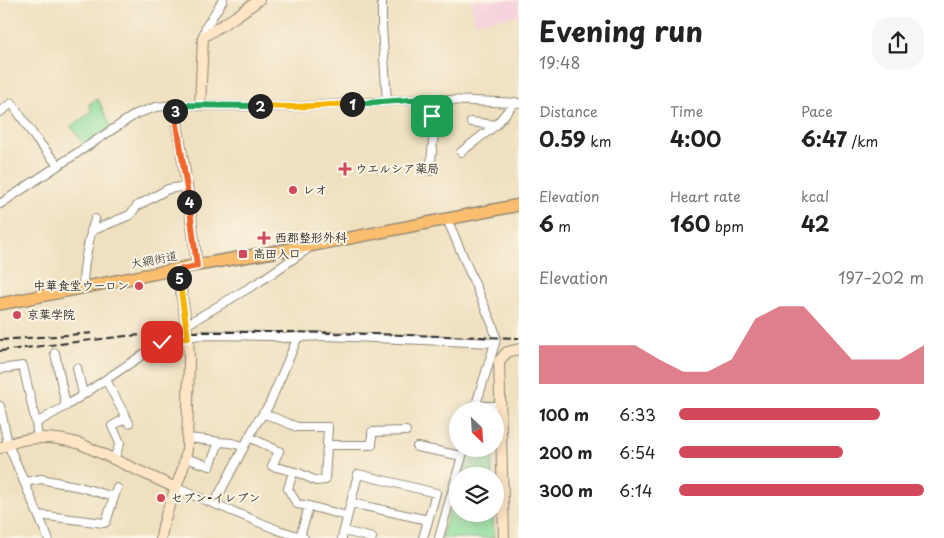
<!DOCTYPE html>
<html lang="en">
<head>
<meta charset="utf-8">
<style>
  :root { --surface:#fff; --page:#f6f6f6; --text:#222; --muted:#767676; --accent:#d1495b }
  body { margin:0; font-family:"Playpen Sans","Klee One",sans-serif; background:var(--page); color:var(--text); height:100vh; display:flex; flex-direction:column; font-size:19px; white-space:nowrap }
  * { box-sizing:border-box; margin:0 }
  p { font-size:16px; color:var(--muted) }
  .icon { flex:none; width:28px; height:28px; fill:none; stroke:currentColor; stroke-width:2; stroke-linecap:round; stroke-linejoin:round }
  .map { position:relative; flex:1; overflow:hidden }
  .sheet { display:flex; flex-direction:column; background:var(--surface); width:425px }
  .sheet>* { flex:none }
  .needle { width:32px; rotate:155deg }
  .tools { position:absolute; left:449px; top:402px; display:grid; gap:10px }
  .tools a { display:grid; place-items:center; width:55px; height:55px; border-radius:50%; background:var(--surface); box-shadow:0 2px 12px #0003; font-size:25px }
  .pin { position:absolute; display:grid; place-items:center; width:42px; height:42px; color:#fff; margin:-21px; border-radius:10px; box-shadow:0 2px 8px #0006 }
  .km { position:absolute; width:25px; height:25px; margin:-12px; border-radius:50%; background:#222; color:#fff; font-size:14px; line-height:25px; text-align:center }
  .round { display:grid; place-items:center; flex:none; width:52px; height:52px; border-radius:20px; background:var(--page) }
  .headline { display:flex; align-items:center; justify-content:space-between; height:85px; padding:0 20px }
  h1 { font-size:28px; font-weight:700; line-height:38px }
  .metrics { display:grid; grid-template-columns:repeat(3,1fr); gap:8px; height:85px; padding:5px 20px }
  .metrics div { display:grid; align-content:center }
  .metrics b { font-size:21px; font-weight:700 }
  .metrics small { font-size:14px; font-weight:400 }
  .metrics p { font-size:14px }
  .chart { height:140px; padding:10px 20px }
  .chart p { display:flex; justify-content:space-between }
  .chart svg { width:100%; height:90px; margin-top:5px; fill:var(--accent); opacity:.7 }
  ul { padding:0 20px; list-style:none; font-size:16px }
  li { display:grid; grid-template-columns:80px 60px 1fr; align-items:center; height:38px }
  li i { height:12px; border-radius:6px; background:var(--accent) }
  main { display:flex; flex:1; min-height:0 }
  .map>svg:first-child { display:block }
  .built { fill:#f5cfdb }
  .green { fill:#8dde9e; stroke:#5c8464 }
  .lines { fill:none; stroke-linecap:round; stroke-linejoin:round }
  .street-casing { stroke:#8d8675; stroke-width:10 }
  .secondary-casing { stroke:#8d8675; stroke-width:12 }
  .primary-casing { stroke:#8d8675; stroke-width:14 }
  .street { stroke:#fff; stroke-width:8 }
  .secondary { stroke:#fde5c5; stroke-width:10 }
  .primary { stroke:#fbbd6e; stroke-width:11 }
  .rail { stroke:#2b2b2b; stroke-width:2; stroke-dasharray:8 4; stroke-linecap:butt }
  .split-1-casing { stroke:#fff; stroke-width:10 }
  .split-2-casing { stroke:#fff; stroke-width:10 }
  .split-3-casing { stroke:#fff; stroke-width:10 }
  .split-4-casing { stroke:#fff; stroke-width:10 }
  .split-5-casing { stroke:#fff; stroke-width:10 }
  .split-6-casing { stroke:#fff; stroke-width:10 }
  .split-1 { stroke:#22a559; stroke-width:6 }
  .split-2 { stroke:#f5b400; stroke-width:6 }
  .split-3 { stroke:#22a559; stroke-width:6 }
  .split-4 { stroke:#f0652b; stroke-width:6 }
  .split-5 { stroke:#f0652b; stroke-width:6 }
  .split-6 { stroke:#f5b400; stroke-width:6 }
  .poi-dot { fill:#d1495b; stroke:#fcf5e5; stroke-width:2 }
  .labels { text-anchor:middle; stroke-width:4; stroke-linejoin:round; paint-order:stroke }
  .poi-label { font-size:12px; font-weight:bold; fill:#2b2b2b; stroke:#fcf5e5; text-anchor:start }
  .street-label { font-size:12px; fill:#2b2b2b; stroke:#fcf5e5 }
</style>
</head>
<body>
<main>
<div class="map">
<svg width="519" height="538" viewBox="0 0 519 538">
  <rect width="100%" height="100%" fill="#fcf5e5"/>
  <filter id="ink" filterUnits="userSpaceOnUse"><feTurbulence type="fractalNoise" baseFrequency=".02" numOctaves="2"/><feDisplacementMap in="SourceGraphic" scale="10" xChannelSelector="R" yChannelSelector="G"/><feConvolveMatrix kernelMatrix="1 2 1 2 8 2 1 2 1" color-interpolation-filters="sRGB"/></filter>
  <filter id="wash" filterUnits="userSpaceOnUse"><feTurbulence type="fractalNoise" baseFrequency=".0096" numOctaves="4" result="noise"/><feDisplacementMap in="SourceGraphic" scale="20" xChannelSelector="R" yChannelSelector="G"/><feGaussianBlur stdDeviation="1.12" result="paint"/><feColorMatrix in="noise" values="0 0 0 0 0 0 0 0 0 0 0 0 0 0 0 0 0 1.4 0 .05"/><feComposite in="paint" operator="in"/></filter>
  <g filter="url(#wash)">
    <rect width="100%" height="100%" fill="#efe0bf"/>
    <path class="built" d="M 471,0 L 519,0 L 519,15 L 475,23 Z"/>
    <path class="green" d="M 98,99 L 111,127 L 84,145 L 71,126 L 92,112 L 89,104 Z
      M 466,449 L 492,449 L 492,476 L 458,476 Z
      M 457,479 L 458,514 L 493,514 L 494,538 L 442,538 Z"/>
  </g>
  <g filter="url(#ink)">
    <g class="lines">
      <g class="street-casing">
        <path id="street" d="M 382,0 L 382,27 L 387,101
          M 203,37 L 206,27 L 223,0
          M 424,99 L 432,116 L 434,132 L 430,171
          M 0,112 L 12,103 L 36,139 L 58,165
          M 471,122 L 496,125
          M 461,152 L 496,125 L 515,102
          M 0,204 L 136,114 L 156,107 L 174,105 L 293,107 L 424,99 L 519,103
          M 447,219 L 493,326 L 496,337 L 495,343 L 474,411
          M 91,231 L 130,215 L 137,206 L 168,189 L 187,186
          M 83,287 C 83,266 89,239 95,219
          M 186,325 L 259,282 L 309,248
          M 55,353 L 66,406
          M 77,368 L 83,394
          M 0,369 L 23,366 L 36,423
          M 106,380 L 129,423
          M 0,406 L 8,444 L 48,538
          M 475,406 L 500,406
          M 263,413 L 297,427 L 328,427 L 327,445
          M 249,437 L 279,451 L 272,466 L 299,473 L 316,481 L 325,480 L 327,445 L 372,445 L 372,432 L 406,431
          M 38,438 L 36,423 L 66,406 L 162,342 L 167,339 L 202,335 L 272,336 L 284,338 L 298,337 L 327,336 L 495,343
          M 187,438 C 198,439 209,440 220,442 C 230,443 234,442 244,447
          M 417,447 L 462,456
          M 185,458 L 210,466 L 219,442
          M 114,459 L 120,443 L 112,426 L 126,418
          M 293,472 L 288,489 L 297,504 L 309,506
          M 25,482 L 41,479 L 80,487 L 114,497
          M 176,488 L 278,530 L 304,538
          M 351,503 L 428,520
          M 214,504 L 256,424 L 269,405 L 298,337
          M 39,515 L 104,523 L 106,522 L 117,488
          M 344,531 L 372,538
          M 300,537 L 309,506 L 347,516
          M 342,538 L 358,474 L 436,493 L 423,538
          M 439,538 L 464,449"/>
      </g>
      <g class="secondary-casing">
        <path id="secondary" d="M 174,105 L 187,186 L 197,265
          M 200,105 L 203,37 L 235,17 L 259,0
          M 0,448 C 25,435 54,436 81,444 L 176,488
          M 161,538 L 163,526 L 167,512 L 183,468 L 187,449 L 189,358 L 188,338 L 178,269
          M 504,538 L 499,361 L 507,352 L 519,349"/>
      </g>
      <g class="primary-casing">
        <path id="primary" d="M 0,304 L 197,265 L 314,245 L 519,205"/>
      </g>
      <use href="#street" class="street"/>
      <use href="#secondary" class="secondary"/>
      <use href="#primary" class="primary"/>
      <path class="rail" d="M 0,340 L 95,333
        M 0,351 L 126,336 L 187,332 L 292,332 L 519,338"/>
    </g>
  </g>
  <g class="lines" filter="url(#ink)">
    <g class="split-1-casing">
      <path id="split-1" d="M 352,104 L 424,99 L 432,116"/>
    </g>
    <g class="split-2-casing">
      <path id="split-2" d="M 260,106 L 293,107 L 352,104"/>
    </g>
    <g class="split-3-casing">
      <path id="split-3" d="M 175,111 L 174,105 L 260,106"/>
    </g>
    <g class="split-4-casing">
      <path id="split-4" d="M 175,111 L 189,202"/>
    </g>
    <g class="split-5-casing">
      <path id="split-5" d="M 179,278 L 178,270 L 197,266 L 189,202"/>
    </g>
    <g class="split-6-casing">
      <path id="split-6" d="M 162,342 L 167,339 L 188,338 L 179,278"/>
    </g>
    <use href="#split-1" class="split-1"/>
    <use href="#split-2" class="split-2"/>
    <use href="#split-3" class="split-3"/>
    <use href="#split-4" class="split-4"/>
    <use href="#split-5" class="split-5"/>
    <use href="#split-6" class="split-6"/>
  </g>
  <g class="poi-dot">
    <path d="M342.5 161.5h5v5h5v5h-5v5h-5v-5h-5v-5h5z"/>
    <circle cx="293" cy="190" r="5"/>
    <path d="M261.5 230.5h5v5h5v5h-5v5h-5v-5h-5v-5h5z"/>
    <rect x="238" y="249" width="10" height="10" rx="2.5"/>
    <circle cx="139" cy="286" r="5"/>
    <circle cx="17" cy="315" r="5"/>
    <circle cx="161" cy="498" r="5"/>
  </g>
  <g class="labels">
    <g class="poi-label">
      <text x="355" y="173">ウエルシア薬局</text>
      <text x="303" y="194">レオ</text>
      <text x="275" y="242">西郡整形外科</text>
      <text x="253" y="258">高田入口</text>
      <text x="129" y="290" text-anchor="end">中華食堂ウーロン</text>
      <text x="27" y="319">京葉学院</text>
      <text x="171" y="502">セブン-イレブン</text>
    </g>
    <g class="street-label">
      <text transform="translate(154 260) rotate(-11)" y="4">大網街道</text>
    </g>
  </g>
</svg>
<div class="tools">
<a><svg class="needle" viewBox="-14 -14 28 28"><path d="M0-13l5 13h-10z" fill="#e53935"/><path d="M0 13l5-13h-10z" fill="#767676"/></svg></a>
<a><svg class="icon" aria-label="layers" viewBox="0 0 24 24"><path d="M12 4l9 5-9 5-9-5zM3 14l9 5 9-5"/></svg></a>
</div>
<div class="pin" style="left:432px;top:116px;background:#1e9e55"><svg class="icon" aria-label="arrive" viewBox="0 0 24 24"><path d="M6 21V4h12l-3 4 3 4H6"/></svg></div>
<div class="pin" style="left:162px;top:342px;background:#d93025"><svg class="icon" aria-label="check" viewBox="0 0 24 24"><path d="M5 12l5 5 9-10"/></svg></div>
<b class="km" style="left:352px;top:104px">1</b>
<b class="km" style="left:260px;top:106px">2</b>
<b class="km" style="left:175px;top:111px">3</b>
<b class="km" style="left:189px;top:202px">4</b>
<b class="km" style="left:179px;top:278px">5</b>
</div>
<section class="sheet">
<div class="headline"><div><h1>Evening run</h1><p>19:48</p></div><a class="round"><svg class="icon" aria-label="share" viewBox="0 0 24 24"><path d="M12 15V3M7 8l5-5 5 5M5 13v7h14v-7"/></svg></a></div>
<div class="metrics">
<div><p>Distance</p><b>0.59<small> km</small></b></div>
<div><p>Time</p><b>4:00</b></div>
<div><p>Pace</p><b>6:47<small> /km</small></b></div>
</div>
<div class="metrics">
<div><p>Elevation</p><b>6<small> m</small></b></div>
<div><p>Heart rate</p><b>160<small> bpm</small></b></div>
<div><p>kcal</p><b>42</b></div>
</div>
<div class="chart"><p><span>Elevation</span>197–202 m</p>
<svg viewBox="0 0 160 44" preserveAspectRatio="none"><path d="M0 44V25L10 25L20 25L30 25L40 25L50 32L60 38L70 38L80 32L90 12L100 6L110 6L120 19L130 32L140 32L150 32L160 25V44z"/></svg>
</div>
<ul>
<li><b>100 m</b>6:33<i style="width:82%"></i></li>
<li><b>200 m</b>6:54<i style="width:67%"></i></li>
<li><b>300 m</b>6:14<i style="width:100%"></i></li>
</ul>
</section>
</main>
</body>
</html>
